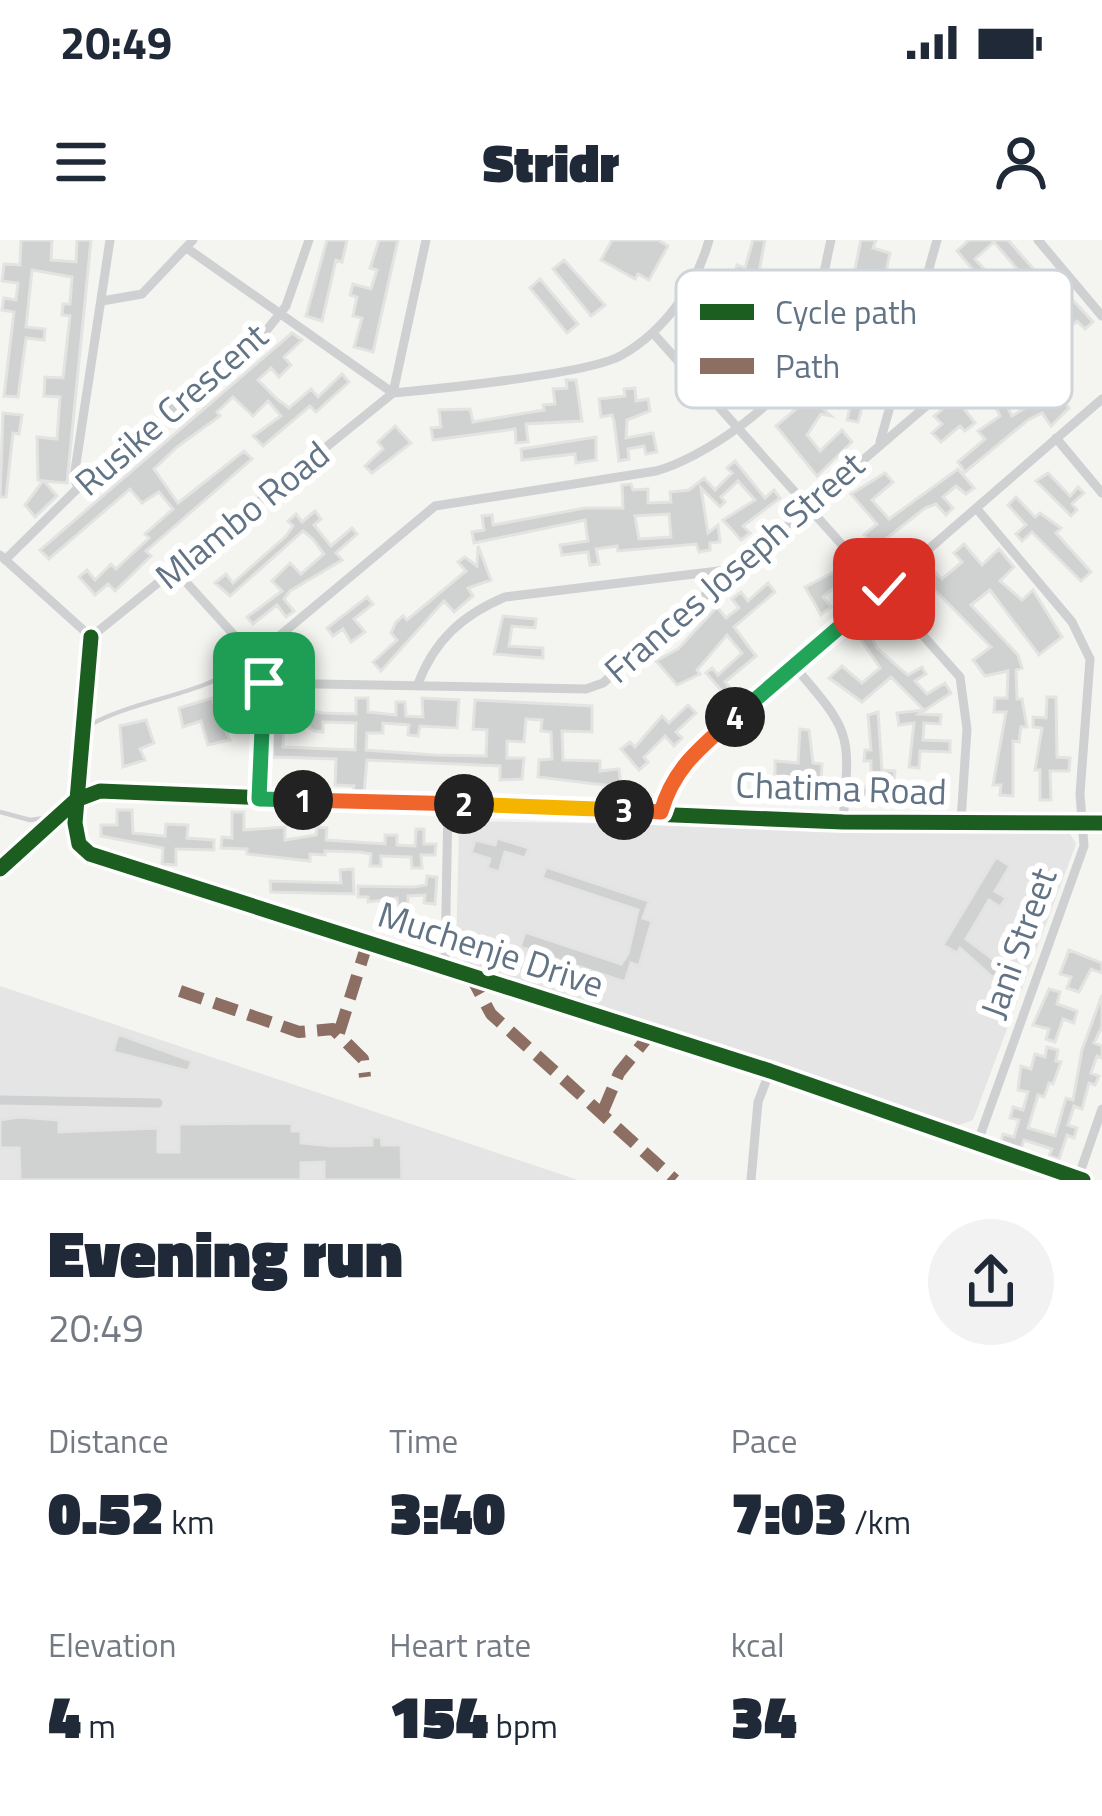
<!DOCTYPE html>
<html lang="en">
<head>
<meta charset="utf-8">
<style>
  :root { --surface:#fff; --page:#f2f2f3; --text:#1f2937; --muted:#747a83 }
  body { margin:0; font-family:"Titillium Web",sans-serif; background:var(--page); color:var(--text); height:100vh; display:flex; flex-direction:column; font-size:45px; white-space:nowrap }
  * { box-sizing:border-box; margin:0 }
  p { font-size:39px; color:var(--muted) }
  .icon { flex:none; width:66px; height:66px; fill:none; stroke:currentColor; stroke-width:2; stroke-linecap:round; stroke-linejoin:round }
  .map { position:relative; height:940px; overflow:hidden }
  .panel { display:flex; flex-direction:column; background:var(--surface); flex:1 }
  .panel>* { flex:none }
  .pin { position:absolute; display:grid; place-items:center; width:102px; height:102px; color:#fff; margin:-51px; border-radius:24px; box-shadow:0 6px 18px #0006 }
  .km { position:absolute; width:60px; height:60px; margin:-30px; border-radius:50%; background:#222; color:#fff; font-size:33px; line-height:60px; text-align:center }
  .round { display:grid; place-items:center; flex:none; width:126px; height:126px; border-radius:63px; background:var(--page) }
  .summary { display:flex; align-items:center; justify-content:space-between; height:204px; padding:0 48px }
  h1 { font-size:66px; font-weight:800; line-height:90px }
  .stats { display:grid; grid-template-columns:repeat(3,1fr); gap:18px; height:204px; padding:12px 48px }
  .stats div { display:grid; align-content:center }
  .stats b { font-size:60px; font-weight:800 }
  .stats small { font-size:33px; font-weight:400 }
  .stats p { font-size:33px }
  .status { display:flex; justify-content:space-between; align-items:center; height:84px; padding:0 60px; background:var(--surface); direction:ltr }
  .status svg { height:33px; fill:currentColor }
  header { display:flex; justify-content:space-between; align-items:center; height:156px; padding:0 48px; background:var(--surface); font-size:54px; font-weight:800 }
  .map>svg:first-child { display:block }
  .built { fill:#e4e5e4 }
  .building { fill:#d0d1d1; stroke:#e3e3e1; stroke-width:3; fill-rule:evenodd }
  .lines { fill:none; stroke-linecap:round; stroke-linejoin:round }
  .lane { stroke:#cfd0d1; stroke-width:4.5 }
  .street { stroke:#cfd0d1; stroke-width:9 }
  .quiet { stroke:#8d6e63; stroke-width:12; stroke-dasharray:24 12; stroke-linecap:butt }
  .cycleway-casing { stroke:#fff; stroke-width:22 }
  .cycleway { stroke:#1b5e20; stroke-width:15 }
  .split-1-casing { stroke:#fff; stroke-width:24 }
  .split-2-casing { stroke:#fff; stroke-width:24 }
  .split-3-casing { stroke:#fff; stroke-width:24 }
  .split-4-casing { stroke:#fff; stroke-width:24 }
  .split-5-casing { stroke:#fff; stroke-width:24 }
  .split-6-casing { stroke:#fff; stroke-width:24 }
  .split-1 { stroke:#22a559; stroke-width:15 }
  .split-2 { stroke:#f0652b; stroke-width:15 }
  .split-3 { stroke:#f5b400; stroke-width:15 }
  .split-4 { stroke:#f0652b; stroke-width:15 }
  .split-5 { stroke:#22a559; stroke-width:15 }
  .split-6 { stroke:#f5b400; stroke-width:15 }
  .labels { text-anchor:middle; stroke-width:12; stroke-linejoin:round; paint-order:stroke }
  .street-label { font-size:36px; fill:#617384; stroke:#fff }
  .key { fill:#fff; stroke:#d0d5da; stroke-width:3 }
  .key-label { font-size:33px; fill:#617384 }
</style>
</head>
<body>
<div class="status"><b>20:49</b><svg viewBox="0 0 49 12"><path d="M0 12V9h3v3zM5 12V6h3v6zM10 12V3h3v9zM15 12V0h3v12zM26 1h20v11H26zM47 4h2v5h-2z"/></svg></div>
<header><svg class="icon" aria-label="menu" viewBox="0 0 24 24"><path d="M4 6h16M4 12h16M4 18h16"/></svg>Stridr<svg class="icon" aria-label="person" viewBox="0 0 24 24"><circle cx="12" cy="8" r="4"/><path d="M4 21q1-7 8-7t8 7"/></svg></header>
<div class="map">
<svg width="1102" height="940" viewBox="0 0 1102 940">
  <rect width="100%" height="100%" fill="#f4f4f1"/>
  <path class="built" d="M 470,581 L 1069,592 L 1076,604 L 973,880 L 956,886 L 464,722 L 456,710 L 459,591 Z
    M 0,746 L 578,940 L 0,940 Z"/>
  <path class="building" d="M 21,0 L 52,0 L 51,20 L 76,22 L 77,0 L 91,0 L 67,243 L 44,241 L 57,256 L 35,277 L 25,265 L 43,241 L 38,240 L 37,197 L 57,199 L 60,157 L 44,156 L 45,137 L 63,138 L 70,76 L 62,75 L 63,64 L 70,64 L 72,37 L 32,30 L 26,87 L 45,89 L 44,100 L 26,98 L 18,157 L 4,156 L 14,72 L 2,70 L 4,58 L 16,60 L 18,43 L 2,41 L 4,24 L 20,25 Z
    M 327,0 L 347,0 L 342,22 L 336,20 L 322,81 L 306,76 Z
    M 379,0 L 398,0 L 373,112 L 354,107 L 362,78 L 353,76 L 357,57 L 350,55 L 353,44 L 371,49 L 377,30 L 370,28 Z
    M 612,0 L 658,0 L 668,6 L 649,40 L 638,34 L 635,39 L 601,20 Z
    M 753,0 L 765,0 L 754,58 L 748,56 L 735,100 L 743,100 L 743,109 L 733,109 L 735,128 L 712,131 L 710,111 L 702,112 L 700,99 L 726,96 L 738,53 L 725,50 L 728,39 L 733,41 L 737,25 L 745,28 Z
    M 861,0 L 876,0 L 873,8 L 890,13 L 882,50 L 909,59 L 895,81 L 877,76 L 880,63 L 860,58 L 831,150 L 822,147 L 831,107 L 819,104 L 820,90 L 822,82 L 837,83 L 842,65 L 830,61 L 833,54 L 849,58 Z
    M 969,0 L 1008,0 L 1044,41 L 997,80 L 986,67 L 996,57 L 957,11 ZM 994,2 L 1024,37 L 1006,53 L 975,19 Z
    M 564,20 L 605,65 L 591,76 L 553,29 Z
    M 540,39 L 578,84 L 567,93 L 530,48 Z
    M 1071,58 L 1093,82 L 1085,89 L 1077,81 L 1061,96 L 1067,102 L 1052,117 L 1032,98 L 1068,77 L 1059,68 Z
    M 292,93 L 302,100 L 284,117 L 291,125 L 279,137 L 271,128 L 258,140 L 277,159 L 289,168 L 311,149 L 318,157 L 342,134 L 349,142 L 316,172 L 310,166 L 263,206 L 253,196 L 281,176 L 268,161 L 253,176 L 233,157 L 217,172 L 220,176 L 177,207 L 154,229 L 178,263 L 244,211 L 252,219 L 146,311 L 151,316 L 115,351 L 108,344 L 95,355 L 79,337 L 87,330 L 95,340 L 111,324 L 116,329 L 149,298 L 145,294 L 173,269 L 159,252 L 142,263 L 130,249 L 49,319 L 40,310 Z
    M 1018,107 L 1029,120 L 1039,110 L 1047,120 L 1001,155 L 1012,176 L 1047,155 L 1043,151 L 1060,137 L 1069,149 L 1060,156 L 1069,168 L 1051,186 L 1042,173 L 1028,180 L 965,232 L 958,222 L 985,199 L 978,191 L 1000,176 L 991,157 L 982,166 L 967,151 Z
    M 861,119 L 882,125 L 874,152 L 867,150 L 858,182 L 847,180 L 850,167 L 839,165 L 841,157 L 848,158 Z
    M 566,140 L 576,140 L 582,181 L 526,184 L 528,202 L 516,203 L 515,189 L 433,200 L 431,188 L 441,187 L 439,170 L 470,169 L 473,182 L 544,170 L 543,165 L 555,164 L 553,149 L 567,148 Z
    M 635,148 L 636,161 L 648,159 L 650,171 L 627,180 L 626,198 L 653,193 L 657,212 L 646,214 L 644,206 L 628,209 L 629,219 L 619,221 L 614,181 L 612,175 L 601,177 L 599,159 L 625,156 L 624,149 Z
    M 810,157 L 831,176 L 821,174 L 807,195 L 820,211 L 842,190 L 852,202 L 817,236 L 776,186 Z
    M 956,158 L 975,183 L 965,191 L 960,186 L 941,202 L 932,193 L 942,184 L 934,176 Z
    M 3,173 L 22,175 L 19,194 L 13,193 L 6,257 L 0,257 Z
    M 395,186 L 411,203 L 372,233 L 365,226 L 383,209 L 378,202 Z
    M 596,197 L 596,220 L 576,223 L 575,214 L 522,220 L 521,209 Z
    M 735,221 L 765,258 L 774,250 L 780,258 L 743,286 L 750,293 L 741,300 L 723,280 L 755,260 L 738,241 L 721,257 L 725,262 L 720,267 L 701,248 L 708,293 L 718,285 L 720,302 L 710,303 L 710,310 L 699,312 L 696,304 L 618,311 L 617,306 L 596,309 L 599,324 L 590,325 L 588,312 L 562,315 L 560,305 L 588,301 L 585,280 L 474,303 L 472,292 L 484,290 L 482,276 L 492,275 L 493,285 L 585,268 L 623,268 L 622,245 L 631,244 L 633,250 L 648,249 L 648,263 L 671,262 L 670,252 L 689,250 L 704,238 L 715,250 L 732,233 L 727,228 ZM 669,274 L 671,297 L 639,299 L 635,276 Z
    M 958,229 L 974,248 L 966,254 L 956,246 L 943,257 L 953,268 L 946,275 L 936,264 L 925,268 L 887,298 L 895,308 L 882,318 L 864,295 L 877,284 L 851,254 L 885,233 L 893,242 L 872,260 L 889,279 Z
    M 1048,233 L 1070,256 L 1078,247 L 1084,253 L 1072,264 L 1077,270 L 1071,276 L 1036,241 Z
    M 1016,257 L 1035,277 L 1040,273 L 1061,288 L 1056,293 L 1091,332 L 1081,341 L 1032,292 L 1022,301 L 1016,294 L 1026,285 L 1008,265 Z
    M 315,271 L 321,279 L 314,285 L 331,306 L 352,288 L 357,294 L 336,313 L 342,320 L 290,351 L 284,359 L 294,371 L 286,377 L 277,365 L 253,384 L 247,377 L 282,351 L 272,341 L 290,323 L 301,334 L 324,314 L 313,299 L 303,291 L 230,356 L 215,343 L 226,334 L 233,343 L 286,296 L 293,286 L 288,281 L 296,274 L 302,282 Z
    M 964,304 L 982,325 L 999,309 L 1014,327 L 1000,341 L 1022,360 L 1033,350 L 1062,397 L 1039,415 L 990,350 L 971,365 L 1018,415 L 1022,428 L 1016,430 L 1017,459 L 1022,459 L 1027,487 L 1021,487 L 1019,502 L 1013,501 L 1013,556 L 1000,555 L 1001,545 L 993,545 L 1006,472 L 994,472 L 995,458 L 1007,458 L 1008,431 L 985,436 L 973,420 L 991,407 L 922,337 L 932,329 L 942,339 L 962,322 L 954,313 Z
    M 478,306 L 491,340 L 468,348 L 473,356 L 454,372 L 444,361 L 381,431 L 373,422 L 397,400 L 391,393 L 396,382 L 403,376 L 407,380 L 466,331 L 458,322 L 465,317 L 477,326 Z
    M 836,331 L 843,340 L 823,357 L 831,367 L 821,375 L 805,347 Z
    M 768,343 L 775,352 L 734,387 L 756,416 L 725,442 L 733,451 L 727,457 L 706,433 L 712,428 L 718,435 L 742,413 L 727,395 L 697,430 L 700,434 L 677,445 L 656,421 L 678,409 L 717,367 L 726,378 L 739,368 L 732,359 L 741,352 L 748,361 Z
    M 367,357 L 373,364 L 354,379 L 365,392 L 351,402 L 343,389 L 333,396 L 327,388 Z
    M 503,376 L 536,379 L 535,388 L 512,386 L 509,406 L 543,408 L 543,418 L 494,414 Z
    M 867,384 L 876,407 L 903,431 L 908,435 L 922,427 L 926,434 L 915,441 L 927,454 L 945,443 L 951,453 L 919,474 L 941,475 L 940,484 L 924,483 L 923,500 L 950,501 L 950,512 L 920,511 L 919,528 L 909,527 L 914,483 L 899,485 L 897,473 L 924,470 L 891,437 L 862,462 L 829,438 L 842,426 L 862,443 L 880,428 L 856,392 Z
    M 288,453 L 313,455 L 312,471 L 323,473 L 356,474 L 356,458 L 368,458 L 368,472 L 396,475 L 396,462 L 405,462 L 406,476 L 423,477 L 422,458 L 459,460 L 457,488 L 420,486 L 418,496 L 408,495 L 409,485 L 383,483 L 383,493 L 367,493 L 366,510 L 435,515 L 486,516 L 487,490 L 473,489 L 475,460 L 592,466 L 592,492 L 562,491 L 563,520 L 600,521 L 600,531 L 619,529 L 621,547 L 538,537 L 539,520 L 552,519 L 551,492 L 541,491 L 542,480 L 526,479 L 524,502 L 507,501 L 507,518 L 524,518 L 522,539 L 500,540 L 500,526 L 367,520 L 364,553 L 353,553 L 354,546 L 335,545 L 336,519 L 273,517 L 271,483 L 274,473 L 287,473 ZM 284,481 L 301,482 L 314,491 L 323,492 L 323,482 L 356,483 L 355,510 L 283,507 Z
    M 1047,457 L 1056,457 L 1057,517 L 1070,518 L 1069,531 L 1050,531 L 1051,560 L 1040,560 L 1040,530 L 1035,530 L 1042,488 L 1033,487 L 1033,477 L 1046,478 Z
    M 212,458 L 230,500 L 208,505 L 201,481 L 183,487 L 179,468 Z
    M 688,465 L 696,473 L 676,492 L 682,498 L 674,506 L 665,496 L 644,517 L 648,522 L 639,530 L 621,509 L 630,502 L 635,507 L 662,476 L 669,483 Z
    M 878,472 L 882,530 L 895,531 L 894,540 L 880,540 L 880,556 L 854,556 L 855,547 L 871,547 L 871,521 L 864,521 L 865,510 L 871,510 L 868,475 Z
    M 146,480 L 154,503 L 140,509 L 145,520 L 123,527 L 120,486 Z
    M 800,489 L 809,490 L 813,523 L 822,524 L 821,538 L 812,538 L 812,546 L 797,545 L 797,537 L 775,536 L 775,521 L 798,523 Z
    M 117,570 L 132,570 L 133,593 L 165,596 L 166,584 L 188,585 L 187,598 L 214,600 L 214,610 L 176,609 L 176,625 L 162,624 L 163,608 L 101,596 L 101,585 L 117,585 Z
    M 232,572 L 244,572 L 244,590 L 285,587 L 285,600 L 316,595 L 317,587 L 327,588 L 326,600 L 385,604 L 385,595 L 397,595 L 397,605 L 415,606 L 416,589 L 424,589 L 424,604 L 436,604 L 435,615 L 421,615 L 422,628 L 412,628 L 411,617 L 381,616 L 381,626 L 370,626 L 371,614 L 360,612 L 325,611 L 325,615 L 310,614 L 310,621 L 247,614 L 247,609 L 221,608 L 222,597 L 232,598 Z
    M 497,598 L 529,608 L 525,618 L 505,612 L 499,632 L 487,628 L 490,619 L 471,613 L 475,600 L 495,605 Z
    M 996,617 L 1010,626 L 995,651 L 1006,658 L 1000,667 L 989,660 L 966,699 L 1002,726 L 1022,733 L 1018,745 L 991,736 L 960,708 L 957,713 L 943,705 Z
    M 546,627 L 649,661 L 643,678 L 652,681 L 639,726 L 631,723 L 625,742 L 520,707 L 525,692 L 621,724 L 628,714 L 638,670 L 542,638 Z
    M 353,629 L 354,654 L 271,652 L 270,641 L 341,643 L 340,630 Z
    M 427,636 L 437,637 L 435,664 L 424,663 L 425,655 L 408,656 L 408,678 L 399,678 L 397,658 L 368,662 L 368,657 L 358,657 L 358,646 L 413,647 L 426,645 Z
    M 1069,710 L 1102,723 L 1102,733 L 1091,729 L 1079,752 L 1067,748 L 1071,737 L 1060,734 Z
    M 1049,749 L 1060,752 L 1057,764 L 1077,771 L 1074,783 L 1063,779 L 1055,802 L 1046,799 L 1049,789 L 1033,785 Z
    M 1102,755 L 1102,787 L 1094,803 L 1102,806 L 1102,818 L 1097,816 L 1091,833 L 1099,836 L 1095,845 L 1089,843 L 1082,869 L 1074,866 L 1068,885 L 1077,888 L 1074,898 L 1067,895 L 1059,919 L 1049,916 L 1052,909 L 1024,900 L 1021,909 L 1001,902 L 1003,894 L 1014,897 L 1019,880 L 1010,878 L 1013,867 L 1023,870 L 1028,852 L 1018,850 L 1021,826 L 1031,829 L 1035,814 L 1045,817 L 1047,807 L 1058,810 L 1056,821 L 1061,822 L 1053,844 L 1049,843 L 1044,857 L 1038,855 L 1028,888 L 1055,896 L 1066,858 L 1073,860 L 1082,810 Z
    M 118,794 L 192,821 L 188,831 L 113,812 Z
    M 19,877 L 59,880 L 59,892 L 158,888 L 158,912 L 179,912 L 179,884 L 292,883 L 292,891 L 301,891 L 301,903 L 333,906 L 372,905 L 372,897 L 381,897 L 382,905 L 401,905 L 402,940 L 324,940 L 324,922 L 301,923 L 301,940 L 20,940 L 19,908 L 0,908 L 0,880 Z"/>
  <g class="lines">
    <path class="lane" d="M 86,487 C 141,456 202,458 254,417
      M 0,572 L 30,580 L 53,577"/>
    <path class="street" d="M 426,0 L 393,153 C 437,149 590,134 622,115 C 664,91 696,47 709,0
      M 1038,0 L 1102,76
      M 102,61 L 142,54 L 193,0
      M 653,93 L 960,437 L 967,489 L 961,581
      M 1056,198 L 1102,253
      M 880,202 L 937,0
      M 78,248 L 74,237 L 110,0
      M 977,269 L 1072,382 L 1090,419 L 1080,554 L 1084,606 L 977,904
      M 0,315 L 91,397
      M 5,320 L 78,248 L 266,91 L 286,66 L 309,0
      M 175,330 L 254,417 L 264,443 L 259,559
      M 91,397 L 75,583 L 79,604 L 90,614 L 770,831 L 1083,940
      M 91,397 L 393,153 L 188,9
      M 254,417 L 435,266 L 656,231 C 701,219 784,163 801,119 C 816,82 822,39 831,0
      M 794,426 C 853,494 850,493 843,582
      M 264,443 L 586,449 L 603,443 L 1072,41
      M 418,444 C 434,401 462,375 505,357 L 735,329
      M 661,571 L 683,522 L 1102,159
      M 0,629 L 76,560 L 100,551 L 843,582 L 1102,583
      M 445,725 L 448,563
      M 0,860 L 158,863
      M 1078,938 L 1102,869
      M 751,940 L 758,862 L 770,831"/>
    <path class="quiet" d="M 469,733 L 491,774 L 675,940
      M 180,751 L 299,792 L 333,789 L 363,819 L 365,837
      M 339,793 L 368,701
      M 603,871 L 619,833 L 652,792"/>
    <g class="cycleway-casing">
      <path id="cycleway" d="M 91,397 L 75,583 L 79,604 L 90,614 L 770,831 L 1083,940
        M 0,629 L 76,560 L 100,551 L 843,582 L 1102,583"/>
    </g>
    <use href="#cycleway" class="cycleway"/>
  </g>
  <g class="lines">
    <g class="split-1-casing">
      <path id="split-1" d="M 264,443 L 259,559 L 303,560"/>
    </g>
    <g class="split-2-casing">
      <path id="split-2" d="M 303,560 L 464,564"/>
    </g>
    <g class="split-3-casing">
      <path id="split-3" d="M 464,564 L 624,570"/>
    </g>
    <g class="split-4-casing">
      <path id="split-4" d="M 624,570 L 661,572 C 674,527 701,507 735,477"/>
    </g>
    <g class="split-5-casing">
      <path id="split-5" d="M 735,477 L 857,372"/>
    </g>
    <g class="split-6-casing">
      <path id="split-6" d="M 857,372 L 884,349"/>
    </g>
    <use href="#split-1" class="split-1"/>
    <use href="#split-2" class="split-2"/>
    <use href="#split-3" class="split-3"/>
    <use href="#split-4" class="split-4"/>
    <use href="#split-5" class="split-5"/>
    <use href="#split-6" class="split-6"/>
  </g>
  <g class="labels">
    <g class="street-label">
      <text transform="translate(171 169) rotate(-41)" y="13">Rusike Crescent</text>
      <text transform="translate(242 275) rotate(-39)" y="13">Mlambo Road</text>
      <text transform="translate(734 327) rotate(-41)" y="13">Frances Joseph Street</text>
      <text transform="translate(841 548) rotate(2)" y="13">Chatima Road</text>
      <text transform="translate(1018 703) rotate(-70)" y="13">Jani Street</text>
      <text transform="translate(491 709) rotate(18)" y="13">Muchenje Drive</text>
    </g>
  </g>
  <rect x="676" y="30" width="396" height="138" rx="18" class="key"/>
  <rect x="700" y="64" width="54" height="16" fill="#1b5e20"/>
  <rect x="700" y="118" width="54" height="16" fill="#8d6e63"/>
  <g class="key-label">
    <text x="775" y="84">Cycle path</text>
    <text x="775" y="138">Path</text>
  </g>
</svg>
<div class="pin" style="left:264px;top:443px;background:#1e9e55"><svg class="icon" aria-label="arrive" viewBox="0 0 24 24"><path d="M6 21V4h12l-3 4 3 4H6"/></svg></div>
<div class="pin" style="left:884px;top:349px;background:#d93025"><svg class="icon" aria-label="check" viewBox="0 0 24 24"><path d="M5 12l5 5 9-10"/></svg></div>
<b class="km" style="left:303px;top:560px">1</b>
<b class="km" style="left:464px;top:564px">2</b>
<b class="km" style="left:624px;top:570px">3</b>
<b class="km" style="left:735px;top:477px">4</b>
</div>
<section class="panel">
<div class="summary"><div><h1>Evening run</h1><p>20:49</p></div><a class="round"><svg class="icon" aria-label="share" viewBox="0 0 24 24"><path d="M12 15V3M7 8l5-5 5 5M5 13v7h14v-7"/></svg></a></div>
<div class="stats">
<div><p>Distance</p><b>0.52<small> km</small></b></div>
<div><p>Time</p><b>3:40</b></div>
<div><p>Pace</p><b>7:03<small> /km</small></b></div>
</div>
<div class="stats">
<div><p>Elevation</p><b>4<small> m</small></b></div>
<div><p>Heart rate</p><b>154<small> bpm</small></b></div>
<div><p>kcal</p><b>34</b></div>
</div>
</section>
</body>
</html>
